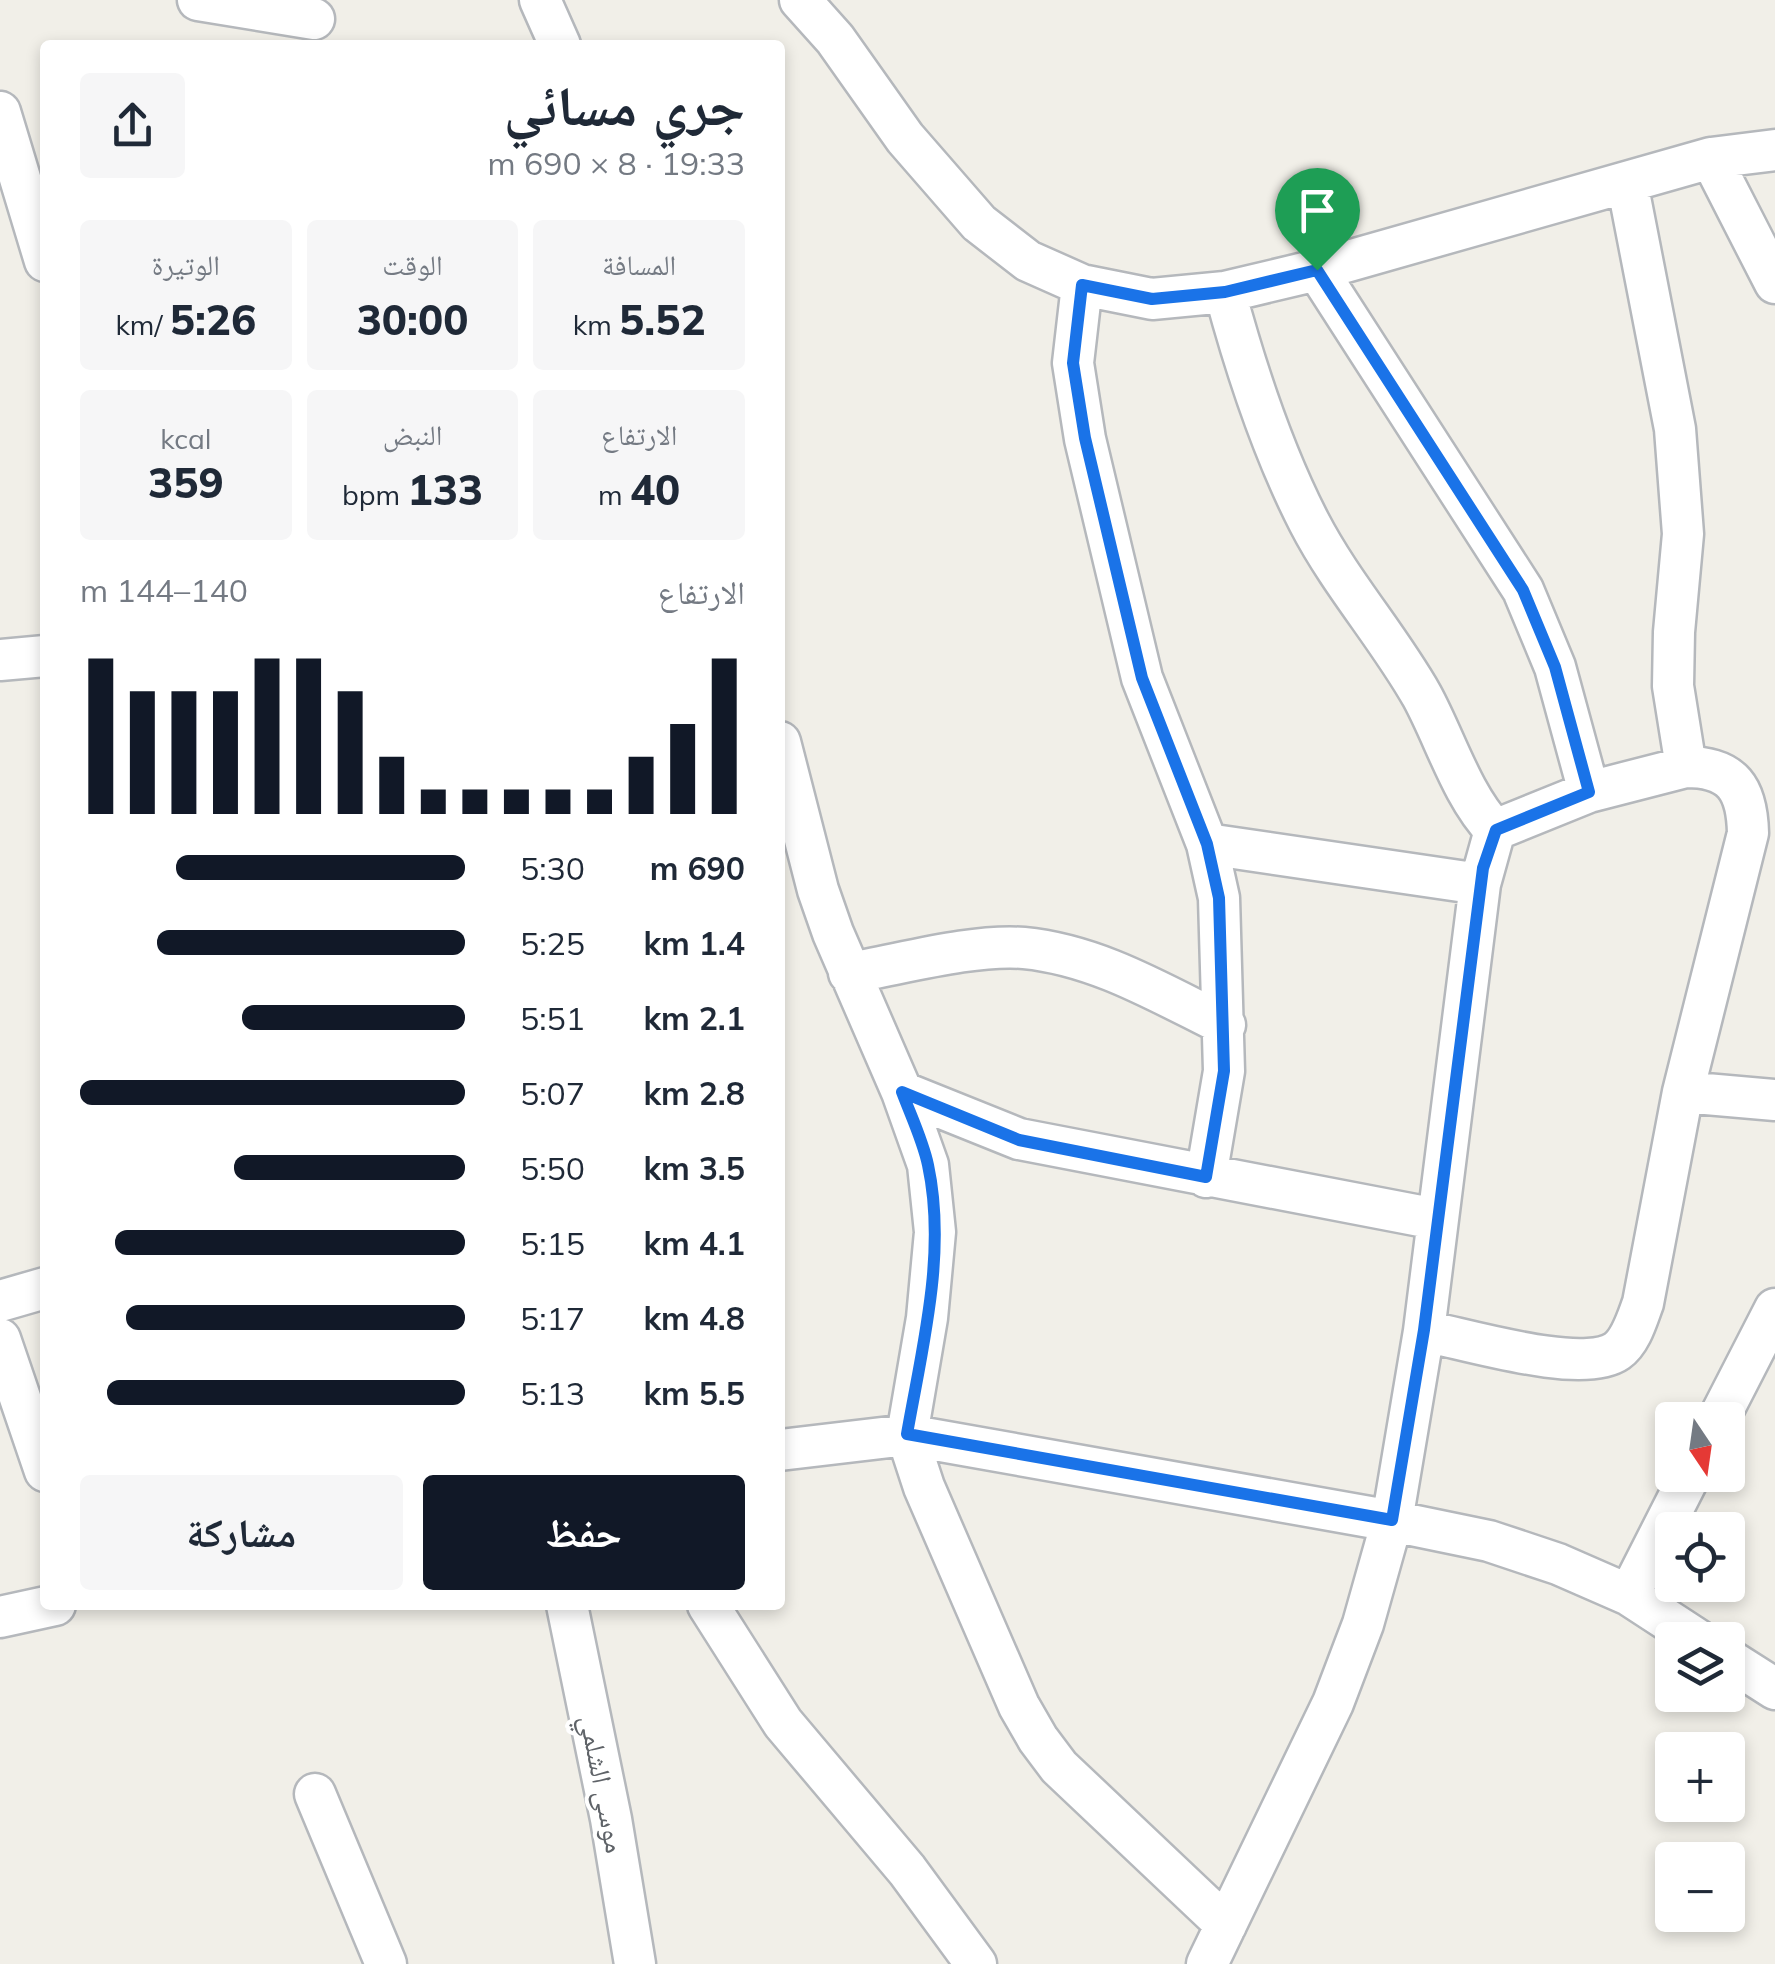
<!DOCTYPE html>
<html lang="ar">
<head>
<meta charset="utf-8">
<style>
  :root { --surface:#fff; --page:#f6f6f7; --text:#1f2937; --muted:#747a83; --accent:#111827 }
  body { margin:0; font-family:Mulish,"Noto Naskh Arabic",sans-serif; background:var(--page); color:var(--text); direction:rtl; height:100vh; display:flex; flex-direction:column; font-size:38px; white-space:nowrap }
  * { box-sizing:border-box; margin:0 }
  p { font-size:32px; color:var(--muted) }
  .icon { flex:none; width:55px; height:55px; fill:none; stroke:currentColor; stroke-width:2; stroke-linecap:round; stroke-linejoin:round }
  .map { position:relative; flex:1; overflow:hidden; direction:ltr }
  .panel { position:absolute; left:40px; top:40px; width:745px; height:1570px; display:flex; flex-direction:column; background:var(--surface); border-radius:10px; box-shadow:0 5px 15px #0003; direction:rtl }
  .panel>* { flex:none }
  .needle { width:65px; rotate:167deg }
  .buttons { position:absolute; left:1655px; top:1402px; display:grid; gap:20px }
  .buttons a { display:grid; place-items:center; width:90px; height:90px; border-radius:10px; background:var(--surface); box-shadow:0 5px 15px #0003; font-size:50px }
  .pin { position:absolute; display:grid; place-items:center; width:85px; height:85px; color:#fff; margin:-102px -42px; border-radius:50% 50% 50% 0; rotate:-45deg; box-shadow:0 0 10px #0007 }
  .pin .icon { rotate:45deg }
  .round { display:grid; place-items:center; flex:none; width:105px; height:105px; border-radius:10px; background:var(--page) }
  .headline { display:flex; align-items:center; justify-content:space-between; height:170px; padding:0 40px }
  h1 { font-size:55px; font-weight:800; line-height:75px }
  .metrics { display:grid; grid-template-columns:repeat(3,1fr); gap:15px; height:170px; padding:10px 40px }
  .metrics div { display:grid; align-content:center; border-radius:10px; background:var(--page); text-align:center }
  .metrics b { font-size:42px; font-weight:800 }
  .metrics small { font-size:28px; font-weight:400 }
  .metrics p { font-size:28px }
  .chart { height:280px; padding:20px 40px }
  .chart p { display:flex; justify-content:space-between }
  .chart svg { width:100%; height:180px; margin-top:10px; stroke:var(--accent); stroke-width:6 }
  .button { display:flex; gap:20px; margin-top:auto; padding:20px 40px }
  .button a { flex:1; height:115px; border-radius:10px; background:var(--accent); color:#fff; font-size:40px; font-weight:800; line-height:115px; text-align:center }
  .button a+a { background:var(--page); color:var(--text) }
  ul { padding:0 40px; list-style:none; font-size:32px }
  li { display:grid; grid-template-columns:160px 120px 1fr; align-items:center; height:75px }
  li i { height:25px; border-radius:12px; background:var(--accent) }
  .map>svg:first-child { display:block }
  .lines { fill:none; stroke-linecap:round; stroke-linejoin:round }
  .minor-casing { stroke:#b5b8bc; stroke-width:45 }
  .minor { stroke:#fff; stroke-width:40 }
  .route-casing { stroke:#fff; stroke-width:20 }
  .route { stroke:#1a73e8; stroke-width:12 }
  .labels { text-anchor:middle; stroke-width:8; stroke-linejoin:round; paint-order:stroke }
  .street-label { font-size:28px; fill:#5f6368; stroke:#fff }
</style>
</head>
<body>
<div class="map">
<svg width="1775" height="1964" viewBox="0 0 1775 1964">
  <rect width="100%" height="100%" fill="#f1efe8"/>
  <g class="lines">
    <g class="minor-casing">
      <path id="minor" d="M 198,0 L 314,19
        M 540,0 L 560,45
        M 800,0 L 835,39 L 905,138 L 979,223 L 1028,261 L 1082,285 L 1152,299 L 1225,292 L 1317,270 L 1711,158 L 1775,150
        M 0,112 L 45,261
        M 1711,158 L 1775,283
        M 1627,182 L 1675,429 L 1683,534 L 1674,632 L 1673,686 L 1686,767
        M 1317,270 L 1523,590 L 1555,667 L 1589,792
        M 1082,285 L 1073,363 L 1085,439 L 1142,678 L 1207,844 L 1219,898 L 1224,1071 L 1206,1177
        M 1225,292 C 1246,370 1272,450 1309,522 C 1341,584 1388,636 1422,696 C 1445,738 1462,796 1495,830
        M 0,660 L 45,656
        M 780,742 L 818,890 L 833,933 L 902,1092 L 928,1165 L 935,1232 L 927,1318 L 907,1435 L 924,1487 L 1019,1706 L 1038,1739 L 1059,1767 L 1226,1925
        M 1207,844 L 1480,884
        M 849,973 C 902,964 971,944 1024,948 C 1097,955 1160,993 1225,1025
        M 902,1092 L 1019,1139 L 1436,1219
        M 1683,1092 L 1775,1100
        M 0,1301 L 45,1288
        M 0,1339 L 45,1471
        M 1718,1420 L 1775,1309
        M 780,1450 L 907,1435 L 1392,1521 L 1489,1541 L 1558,1564 L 1629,1595 L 1698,1640
        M 1629,1595 L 1690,1475
        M 567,1605 L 611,1819 L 635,1964
        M 708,1605 L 783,1723 L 907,1870 L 976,1964
        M 0,1617 L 55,1605
        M 1728,1659 L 1775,1689
        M 315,1794 L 386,1964
        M 1207,1964 L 1333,1703 L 1363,1624 L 1392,1521 L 1424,1331 L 1480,884 L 1495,830 L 1589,792 L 1686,767 C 1733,767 1747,789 1748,833 L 1683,1092 L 1643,1303 C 1637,1319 1631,1341 1617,1351 C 1583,1375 1466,1339 1424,1331"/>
    </g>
    <use href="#minor" class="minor"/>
  </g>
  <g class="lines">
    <g class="route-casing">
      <path id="route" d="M 1317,270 L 1523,590 L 1555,667 L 1589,792 L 1496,830 L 1483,868 L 1424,1330 L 1392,1520 L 907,1434 C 922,1348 947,1253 928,1165 C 923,1141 911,1116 902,1092 L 1019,1140 L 1206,1177 L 1224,1071 L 1219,898 L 1207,844 L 1142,678 L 1085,438 L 1073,363 L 1082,285 L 1152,299 L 1225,292 Z"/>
    </g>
    <use href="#route" class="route"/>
  </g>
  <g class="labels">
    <g class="street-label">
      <text transform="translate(603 1784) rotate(79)" y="10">موسى الشلمي</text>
    </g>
  </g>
</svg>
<div class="buttons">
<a><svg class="needle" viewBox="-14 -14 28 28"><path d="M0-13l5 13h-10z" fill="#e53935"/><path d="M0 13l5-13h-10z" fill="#747a83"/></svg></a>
<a><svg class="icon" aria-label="locate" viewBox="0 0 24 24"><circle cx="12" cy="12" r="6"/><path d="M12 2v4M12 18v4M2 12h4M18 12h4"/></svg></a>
<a><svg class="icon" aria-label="layers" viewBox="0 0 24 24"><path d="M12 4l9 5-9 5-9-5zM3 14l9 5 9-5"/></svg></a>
<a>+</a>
<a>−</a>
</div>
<div class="pin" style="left:1317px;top:270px;background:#1e9e55"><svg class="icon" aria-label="arrive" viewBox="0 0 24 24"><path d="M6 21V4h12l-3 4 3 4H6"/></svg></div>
<section class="panel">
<div class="headline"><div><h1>جري مسائي</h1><p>19:33 · 8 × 690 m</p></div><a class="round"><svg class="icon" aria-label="share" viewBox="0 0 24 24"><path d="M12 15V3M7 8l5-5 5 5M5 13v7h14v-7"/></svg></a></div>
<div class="metrics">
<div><p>المسافة</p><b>5.52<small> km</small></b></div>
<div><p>الوقت</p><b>30:00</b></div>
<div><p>الوتيرة</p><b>5:26<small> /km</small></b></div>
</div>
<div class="metrics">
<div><p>الارتفاع</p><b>40<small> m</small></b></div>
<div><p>النبض</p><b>133<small> bpm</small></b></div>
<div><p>kcal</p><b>359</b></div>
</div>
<div class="chart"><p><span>الارتفاع</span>140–144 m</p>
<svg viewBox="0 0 160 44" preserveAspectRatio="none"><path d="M5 44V6M15 44V14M25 44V14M35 44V14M45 44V6M55 44V6M65 44V14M75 44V30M85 44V38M95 44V38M105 44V38M115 44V38M125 44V38M135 44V30M145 44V22M155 44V6"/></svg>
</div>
<ul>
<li><b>690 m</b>5:30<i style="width:75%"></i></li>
<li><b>1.4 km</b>5:25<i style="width:80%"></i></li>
<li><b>2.1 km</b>5:51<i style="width:58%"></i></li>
<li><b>2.8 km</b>5:07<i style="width:100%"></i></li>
<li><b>3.5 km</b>5:50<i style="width:60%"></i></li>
<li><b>4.1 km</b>5:15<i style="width:91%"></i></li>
<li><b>4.8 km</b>5:17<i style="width:88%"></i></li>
<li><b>5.5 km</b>5:13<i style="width:93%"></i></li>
</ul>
<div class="button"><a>حفظ</a><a>مشاركة</a></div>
</section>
</div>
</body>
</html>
